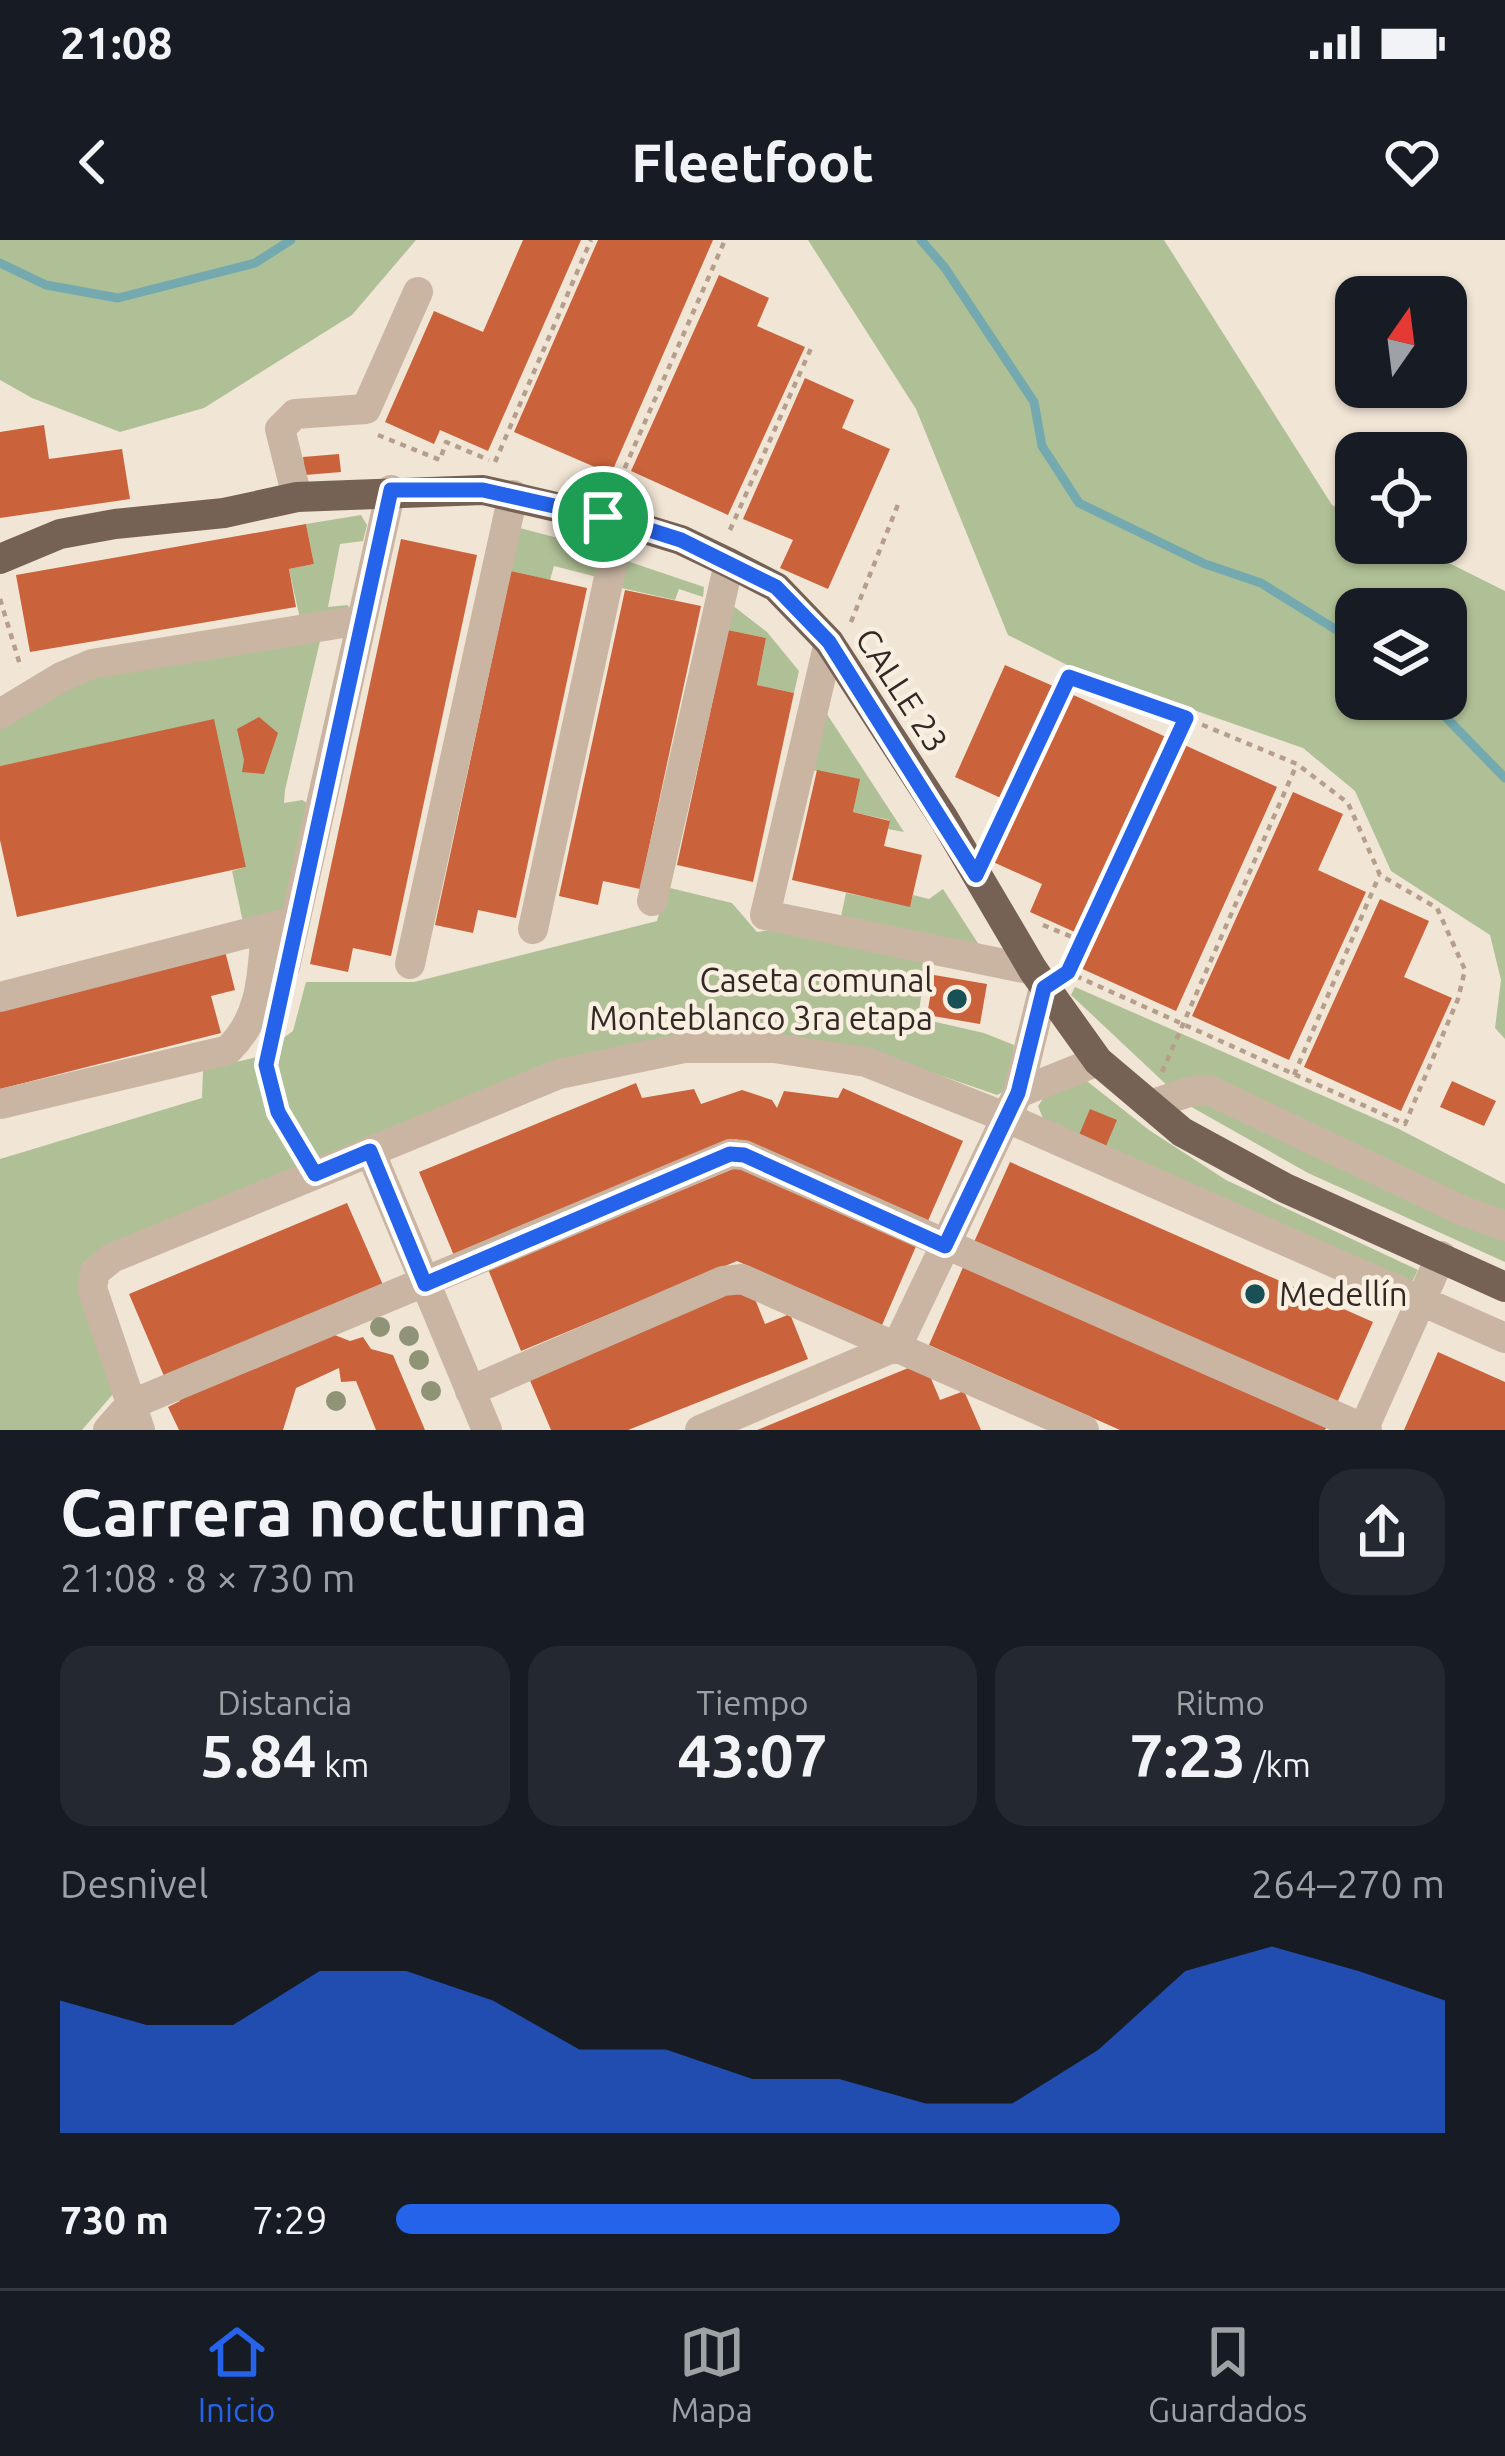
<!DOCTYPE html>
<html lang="es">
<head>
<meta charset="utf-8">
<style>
  :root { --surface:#171b24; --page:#242831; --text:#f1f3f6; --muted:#9ea1a6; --line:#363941; --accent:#2563eb }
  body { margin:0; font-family:Ubuntu,sans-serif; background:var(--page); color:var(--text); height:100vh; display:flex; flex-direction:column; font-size:45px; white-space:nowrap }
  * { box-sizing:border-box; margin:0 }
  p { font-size:39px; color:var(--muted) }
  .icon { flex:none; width:66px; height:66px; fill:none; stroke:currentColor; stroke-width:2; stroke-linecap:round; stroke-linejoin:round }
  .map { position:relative; height:1190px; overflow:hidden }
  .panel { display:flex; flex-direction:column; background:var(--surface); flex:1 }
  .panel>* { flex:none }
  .needle { width:78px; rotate:14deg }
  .fabs { position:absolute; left:1335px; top:36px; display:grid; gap:24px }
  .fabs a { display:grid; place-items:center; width:132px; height:132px; border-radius:24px; background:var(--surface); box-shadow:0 3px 9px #0004; font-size:60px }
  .pin { position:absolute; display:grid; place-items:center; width:102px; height:102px; color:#fff; margin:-51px; border:6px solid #fff; border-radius:50%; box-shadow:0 3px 12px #0007 }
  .round { display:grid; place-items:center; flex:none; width:126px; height:126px; border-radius:36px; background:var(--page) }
  .headline { display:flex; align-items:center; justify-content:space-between; height:204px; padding:0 60px }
  h1 { font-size:66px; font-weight:700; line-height:90px }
  .stats { display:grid; grid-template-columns:repeat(3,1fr); gap:18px; height:204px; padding:12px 60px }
  .stats div { display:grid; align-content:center; border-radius:30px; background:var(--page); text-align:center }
  .stats b { font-size:60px; font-weight:700 }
  .stats small { font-size:33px; font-weight:400 }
  .stats p { font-size:33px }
  .chart { height:336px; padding:24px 60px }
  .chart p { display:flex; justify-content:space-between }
  .chart svg { width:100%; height:216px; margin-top:12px; fill:var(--accent); opacity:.7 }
  ul { padding:0 60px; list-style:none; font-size:39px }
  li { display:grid; grid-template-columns:192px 144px 1fr; align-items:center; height:90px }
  li i { height:30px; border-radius:15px; background:var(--accent) }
  .status { display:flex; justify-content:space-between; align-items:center; height:84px; padding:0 60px; background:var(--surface); direction:ltr }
  .status svg { height:33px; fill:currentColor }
  header { display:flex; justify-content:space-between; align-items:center; height:156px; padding:0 60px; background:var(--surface); font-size:54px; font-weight:700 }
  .tab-bar { display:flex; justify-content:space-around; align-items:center; height:168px; border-top:3px solid var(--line); background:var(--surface); font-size:33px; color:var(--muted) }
  .tab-bar a { display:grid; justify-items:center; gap:6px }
  .tab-bar .active { color:var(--accent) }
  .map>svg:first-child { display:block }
  .green { fill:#b0c096; fill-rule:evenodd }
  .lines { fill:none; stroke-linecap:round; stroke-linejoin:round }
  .stream { stroke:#74aaaf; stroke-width:9 }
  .building { fill:#ca623b }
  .path { stroke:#b59f8c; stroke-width:4.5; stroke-dasharray:6 6; stroke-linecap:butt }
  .minor { stroke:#c9b5a2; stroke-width:30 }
  .major { stroke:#766155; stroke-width:30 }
  .tree { fill:#909476 }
  .route-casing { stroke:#fff; stroke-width:24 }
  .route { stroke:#2563eb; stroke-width:15 }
  .poi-dot { fill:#195055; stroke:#f9efe1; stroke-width:4.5 }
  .labels { text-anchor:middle; stroke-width:9; stroke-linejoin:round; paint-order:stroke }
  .street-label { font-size:33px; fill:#332924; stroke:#f9efe1 }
  .poi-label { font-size:33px; fill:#332924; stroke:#f9efe1; text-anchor:end }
</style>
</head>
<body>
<div class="status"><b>21:08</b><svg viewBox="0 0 49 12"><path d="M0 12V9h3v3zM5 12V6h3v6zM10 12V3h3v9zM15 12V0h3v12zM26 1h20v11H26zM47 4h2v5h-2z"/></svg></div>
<header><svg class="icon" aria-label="back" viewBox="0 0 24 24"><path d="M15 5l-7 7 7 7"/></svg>Fleetfoot<svg class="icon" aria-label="heart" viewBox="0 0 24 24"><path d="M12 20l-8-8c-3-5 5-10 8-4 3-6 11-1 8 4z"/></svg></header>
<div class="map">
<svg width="1505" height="1190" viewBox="0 0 1505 1190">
  <rect width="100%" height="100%" fill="#f1e5d5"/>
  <path class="green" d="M 0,0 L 416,0 L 352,75 L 204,168 L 120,192 L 32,158 L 0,140 Z
    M 808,0 L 1164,0 L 1332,265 L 1356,277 L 1356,303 L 1409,303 L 1505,351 L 1505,799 L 1495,788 L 1501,740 L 1490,695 L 1391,631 L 1355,551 L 1303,508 L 1073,428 L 1008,395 L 916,169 ZM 1356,369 L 1446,369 L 1446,459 L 1356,459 Z
    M 361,275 L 367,285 L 363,301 L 340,304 L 328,367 L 348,365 L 349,369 L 300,379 L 289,329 L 314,324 L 306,284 Z
    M 520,288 L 588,306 L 599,321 L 597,337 L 554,326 L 550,340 L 511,331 Z
    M 624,320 L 704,347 L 703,357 L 679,349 L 675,360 L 617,347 Z
    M 732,365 L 767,392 L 799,431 L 794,453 L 757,445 L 766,398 L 728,390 Z
    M 321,397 L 285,550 L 284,563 L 302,560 L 307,563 L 283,672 L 243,682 L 232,631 L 246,627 L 213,480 L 0,526 L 0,488 L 84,439 Z
    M 821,465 L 904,592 L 888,589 L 889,580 L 853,572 L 859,539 L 806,529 Z
    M 666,647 L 732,663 L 757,692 L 771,690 L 926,723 L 918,778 L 984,793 L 1014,805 L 1008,849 L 997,855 L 870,811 L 772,793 L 669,796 L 545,824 L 98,1012 L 83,1023 L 77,1048 L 113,1154 L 82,1190 L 0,1190 L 0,919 L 202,858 L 203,830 L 257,817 L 293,791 L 306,742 L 414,742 L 657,681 Z
    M 943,649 L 981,708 L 839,686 L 846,653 L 910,666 L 913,655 L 929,659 Z
    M 1075,747 L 1397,888 L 1505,944 L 1505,1022 L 1308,933 L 1188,865 L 1071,755 Z
    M 1083,838 L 1149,890 L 1226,940 L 1418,1030 L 1411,1044 L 1044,881 L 1038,866 L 1049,850 Z"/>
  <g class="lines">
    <path class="stream" d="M 921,0 L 945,28 L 1034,162 L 1042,206 L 1079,263 L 1205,324 L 1261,343 L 1356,402
      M 0,23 L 46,45 L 118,58 L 255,23 L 291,0
      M 1428,459 L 1505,538"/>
  </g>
  <path class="building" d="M 523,0 L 581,0 L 488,211 L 440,190 L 434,204 L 385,182 L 434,71 L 483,92 Z
    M 598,0 L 713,0 L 611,234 L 514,192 Z
    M 719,35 L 769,58 L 757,86 L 805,107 L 728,275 L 631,231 Z
    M 805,138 L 854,160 L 842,188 L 890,209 L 828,349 L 780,328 L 793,300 L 743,279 Z
    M 44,185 L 49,219 L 122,209 L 130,259 L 0,278 L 0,192 Z
    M 339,214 L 341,232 L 305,235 L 303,217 Z
    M 306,284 L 314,324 L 289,329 L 296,367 L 30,412 L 16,335 Z
    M 401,299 L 477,315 L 391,716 L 353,708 L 348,732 L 310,724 Z
    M 511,331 L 587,348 L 516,678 L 478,670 L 473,693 L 435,685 Z
    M 625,350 L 701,366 L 640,649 L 603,641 L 598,665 L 559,656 Z
    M 728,390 L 766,398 L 757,445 L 794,453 L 753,642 L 677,625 Z
    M 1005,425 L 1053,446 L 1003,559 L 955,537 Z
    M 1069,453 L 1166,497 L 1077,693 L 1030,672 L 1042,644 L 993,622 Z
    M 259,477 L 278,493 L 264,534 L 242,532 L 244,520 L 237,489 Z
    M 214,479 L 246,627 L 17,677 L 0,600 L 0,526 Z
    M 1180,503 L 1277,547 L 1176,771 L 1078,727 Z
    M 817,530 L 860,539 L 853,572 L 890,581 L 884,606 L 922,615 L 910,667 L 792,640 Z
    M 1293,552 L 1343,574 L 1318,630 L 1366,652 L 1289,820 L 1192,776 Z
    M 1380,659 L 1429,681 L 1404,737 L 1452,758 L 1401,871 L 1304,827 Z
    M 224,707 L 235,750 L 211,756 L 221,793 L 0,849 L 0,763 Z
    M 934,735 L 987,744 L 980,784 L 927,775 Z
    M 1452,841 L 1496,861 L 1484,886 L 1440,867 Z
    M 636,843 L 642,858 L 694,849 L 701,864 L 742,850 L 772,860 L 777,868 L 784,851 L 838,858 L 843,848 L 963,901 L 927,983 L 736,899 L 455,1018 L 419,932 Z
    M 1090,869 L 1117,880 L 1106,906 L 1079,895 Z
    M 1010,922 L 1373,1082 L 1337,1163 L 974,1002 Z
    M 738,927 L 917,1004 L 882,1085 L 737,1021 L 521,1111 L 488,1029 Z
    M 347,963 L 383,1045 L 164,1136 L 129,1054 Z
    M 964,1025 L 1328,1185 L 1325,1190 L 1120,1190 L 929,1105 Z
    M 737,1046 L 753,1054 L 765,1084 L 790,1074 L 808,1119 L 628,1190 L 551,1190 L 526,1131 Z
    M 332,1094 L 350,1101 L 363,1097 L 371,1109 L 393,1115 L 425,1190 L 376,1190 L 356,1141 L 341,1142 L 339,1128 L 296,1148 L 283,1190 L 179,1190 L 168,1167 L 180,1161 L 176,1151 Z
    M 1438,1112 L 1505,1142 L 1505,1190 L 1404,1190 Z
    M 918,1124 L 927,1129 L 940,1160 L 964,1151 L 981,1190 L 757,1190 Z"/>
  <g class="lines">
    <path class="path" d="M 378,195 L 440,220 L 446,202 L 489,220
      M 495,222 L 591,0
      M 615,250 L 725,0
      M 730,290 L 812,106
      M 0,359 L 21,428
      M 851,382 L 899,262
      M 991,602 L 1069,437 L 1186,478 L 1297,524 L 1348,563 L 1380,635 L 1437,668 L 1465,730 L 1458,759 L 1405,884 L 1076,736
      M 1043,685 L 1082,701
      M 1068,732 L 1186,478
      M 269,809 C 261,845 282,880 300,910
      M 1162,832 L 1297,524
      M 1294,835 L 1379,636"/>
    <path class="minor" d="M 297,257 L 280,189 L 295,174 L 366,169 L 418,52
      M 829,402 L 765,675 L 1033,730
      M 0,474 L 61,437 L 92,424 L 361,380
      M 652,661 L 729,323
      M 533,689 L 621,282
      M 410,724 L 513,255
      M 285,727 L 391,250
      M 0,757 L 283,684
      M 1018,853 L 1098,821
      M 1,864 L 228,810 C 263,776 262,735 266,688
      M 1150,865 L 1192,851 L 1211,851 L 1461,970 L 1505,986
      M 370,911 L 487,1190
      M 470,1151 L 723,1041 L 742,1039 L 1084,1190
      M 108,1190 L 130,1165 L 730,914 L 744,915 L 1367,1190
      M 140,1190 L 92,1048 L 95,1032 L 112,1018 L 559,834 L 684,808 L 774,808 L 866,822 L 1005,877 L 1505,1098
      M 700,1190 L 897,1106 L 1018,853 L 1044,747
      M 1363,1190 L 1441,1016"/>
    <path class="major" d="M 0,319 L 60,294 L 115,284 L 224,273 L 297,257 L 483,250 L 621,282 L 681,300 L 729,323 L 776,347 L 829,402 L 944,579 L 1033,730 L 1098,821 L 1182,892 L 1285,948 L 1505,1047"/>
  </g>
  <g class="tree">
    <circle cx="380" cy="1087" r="10"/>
    <circle cx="409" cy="1096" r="10"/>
    <circle cx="419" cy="1120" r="10"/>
    <circle cx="431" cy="1151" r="10"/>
    <circle cx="336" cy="1161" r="10"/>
  </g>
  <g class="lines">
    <g class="route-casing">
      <path id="route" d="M 391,250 L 483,250 L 621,281 L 681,300 L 776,347 L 829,402 L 976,635 L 1069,437 L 1186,478 L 1068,732 L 1044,748 L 1018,853 L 945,1006 L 744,915 L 730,914 L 425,1044 L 370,911 L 315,934 L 278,872 L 266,825 Z"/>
    </g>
    <use href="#route" class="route"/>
  </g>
  <g class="poi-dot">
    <circle cx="957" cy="759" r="12"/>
    <circle cx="1255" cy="1054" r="12"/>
  </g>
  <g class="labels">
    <g class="street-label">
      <text transform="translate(902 450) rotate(57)" y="12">CALLE 23</text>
    </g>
    <g class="poi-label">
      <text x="933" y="752">Caseta comunal<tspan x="933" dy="38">Monteblanco 3ra etapa</tspan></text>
      <text x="1279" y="1066" text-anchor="start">Medellín</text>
    </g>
  </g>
</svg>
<div class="fabs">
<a><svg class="needle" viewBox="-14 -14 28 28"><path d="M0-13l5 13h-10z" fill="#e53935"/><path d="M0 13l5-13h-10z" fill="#9ea1a6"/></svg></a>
<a><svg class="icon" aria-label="locate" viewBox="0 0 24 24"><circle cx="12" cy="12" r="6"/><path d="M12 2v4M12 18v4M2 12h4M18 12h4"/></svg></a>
<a><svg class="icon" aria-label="layers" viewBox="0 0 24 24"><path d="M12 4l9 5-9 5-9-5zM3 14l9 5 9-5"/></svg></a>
</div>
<div class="pin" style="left:603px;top:277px;background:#1e9e55"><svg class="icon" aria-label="arrive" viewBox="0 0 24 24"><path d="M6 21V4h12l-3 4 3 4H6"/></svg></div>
</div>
<section class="panel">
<div class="headline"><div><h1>Carrera nocturna</h1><p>21:08 · 8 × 730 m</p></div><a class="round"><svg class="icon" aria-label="share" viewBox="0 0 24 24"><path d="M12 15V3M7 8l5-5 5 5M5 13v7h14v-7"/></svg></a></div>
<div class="stats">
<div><p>Distancia</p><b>5.84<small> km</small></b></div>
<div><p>Tiempo</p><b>43:07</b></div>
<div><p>Ritmo</p><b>7:23<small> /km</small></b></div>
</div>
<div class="chart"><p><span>Desnivel</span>264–270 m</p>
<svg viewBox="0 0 160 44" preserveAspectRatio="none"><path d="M0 44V17L10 22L20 22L30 11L40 11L50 17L60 27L70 27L80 33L90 33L100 38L110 38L120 27L130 11L140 6L150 11L160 17V44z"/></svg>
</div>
<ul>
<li><b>730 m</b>7:29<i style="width:69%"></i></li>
</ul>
</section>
<nav class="tab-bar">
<a class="active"><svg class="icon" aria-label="home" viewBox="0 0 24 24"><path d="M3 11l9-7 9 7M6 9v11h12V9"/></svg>Inicio</a>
<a><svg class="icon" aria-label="map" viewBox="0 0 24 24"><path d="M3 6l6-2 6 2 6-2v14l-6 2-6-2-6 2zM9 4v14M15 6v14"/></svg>Mapa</a>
<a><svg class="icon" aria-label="saved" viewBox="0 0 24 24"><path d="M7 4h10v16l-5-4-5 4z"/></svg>Guardados</a>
</nav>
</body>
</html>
